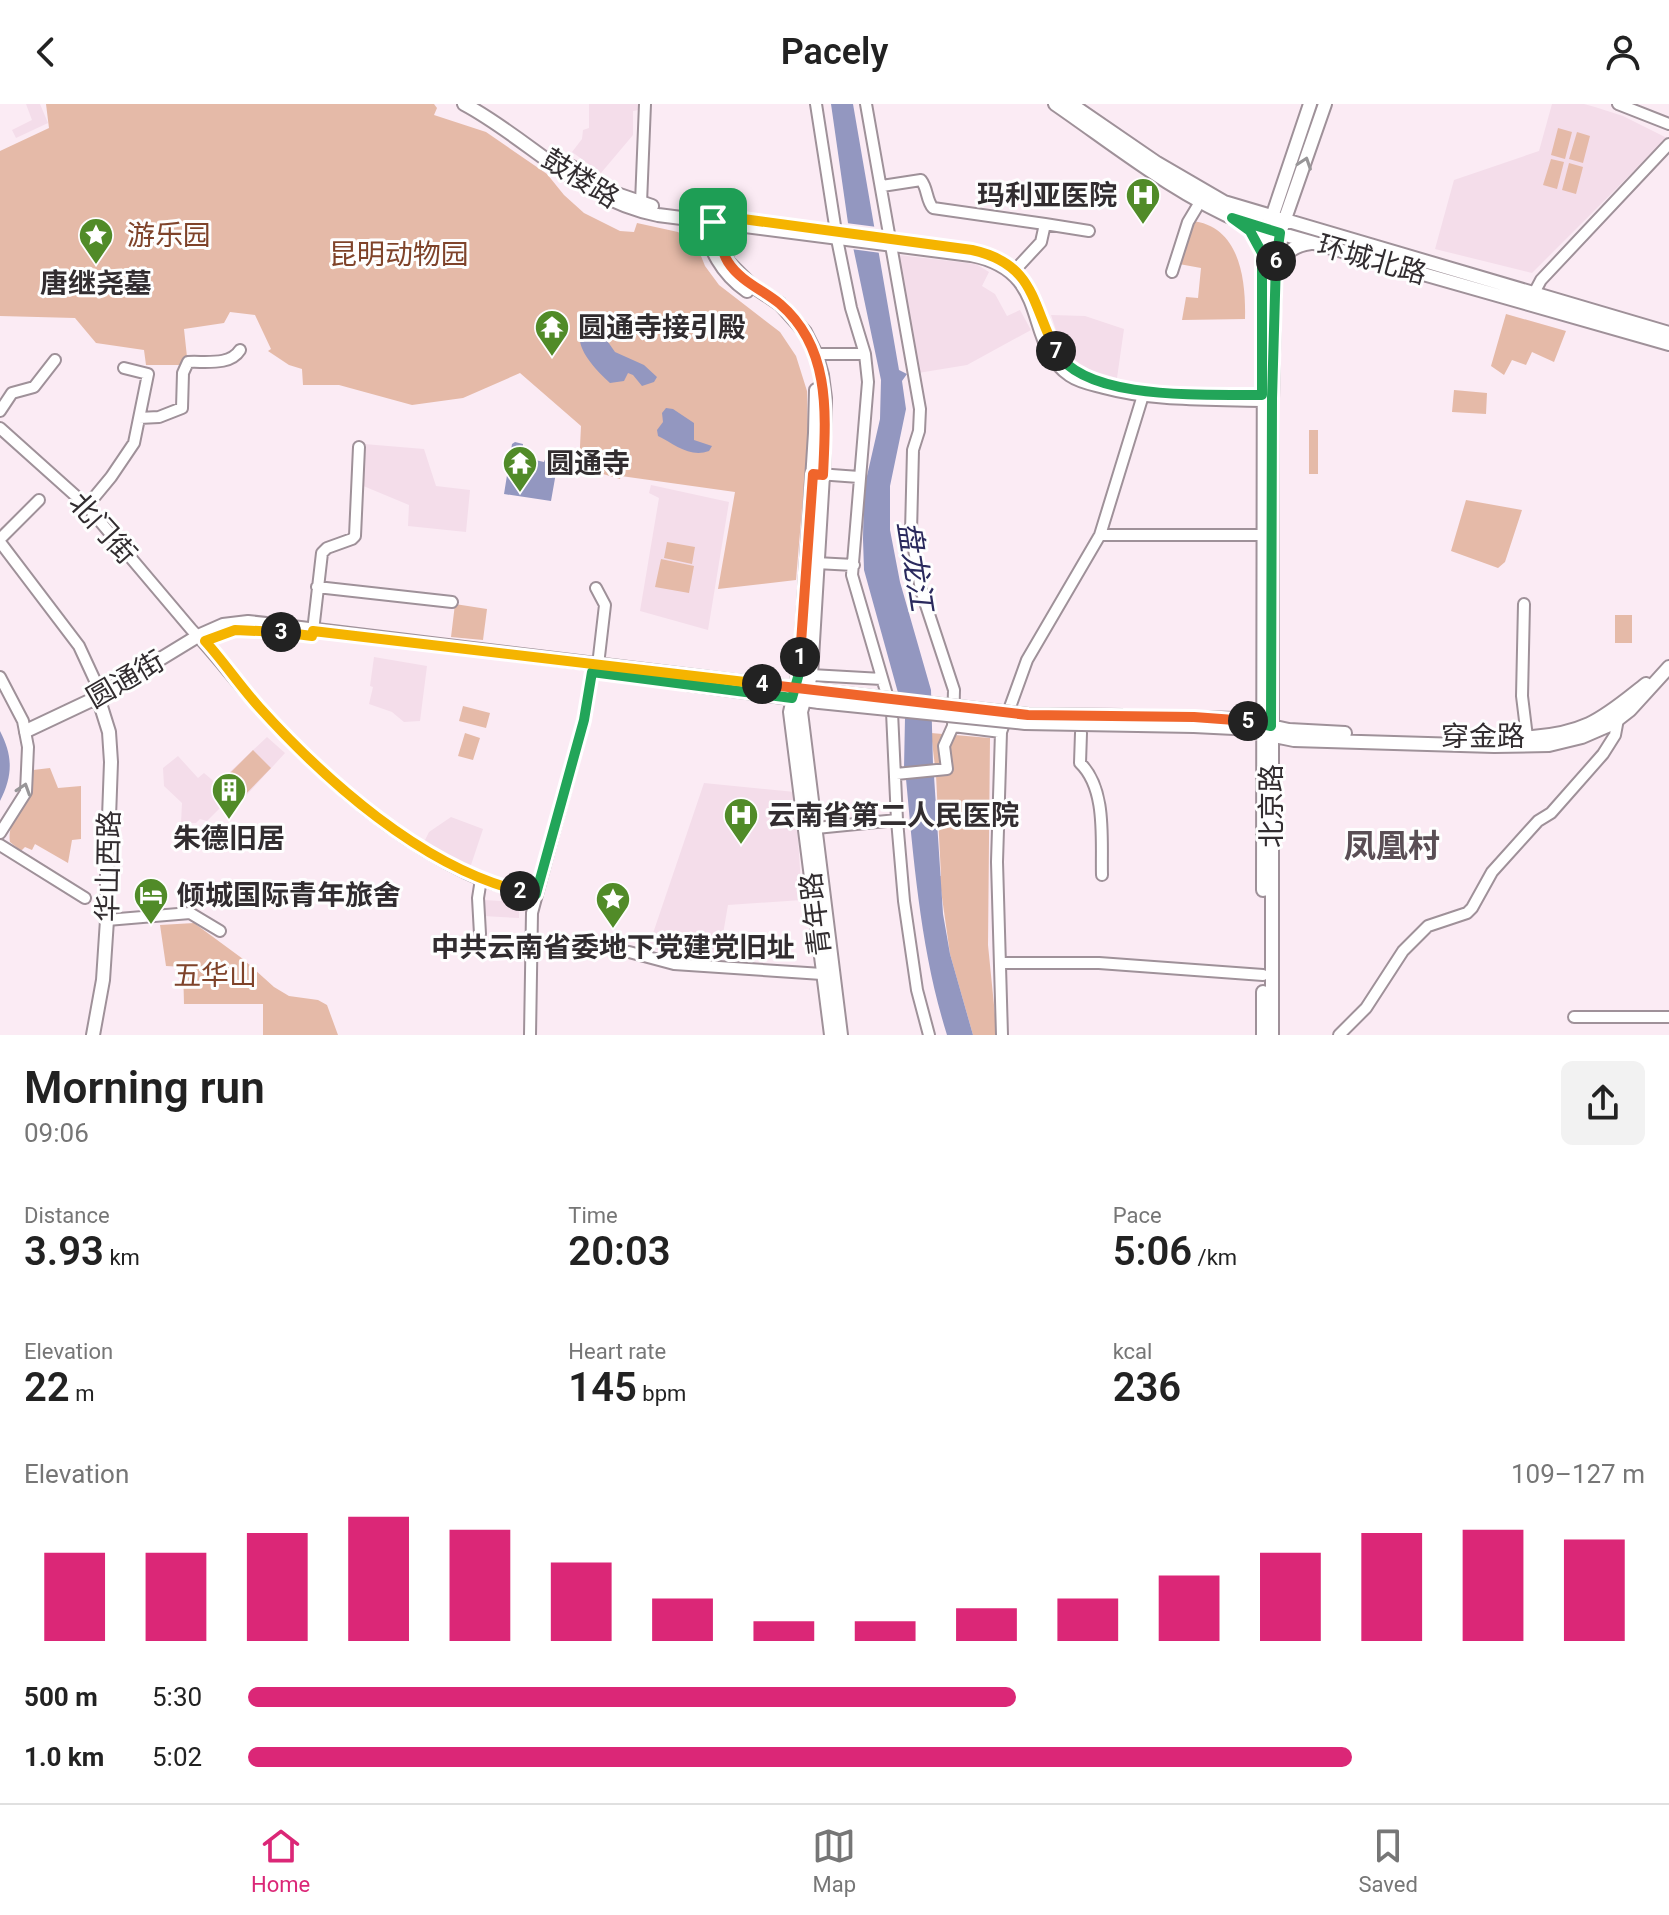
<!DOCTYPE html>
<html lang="en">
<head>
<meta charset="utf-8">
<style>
  :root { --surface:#fff; --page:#f2f2f2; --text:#222; --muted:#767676; --line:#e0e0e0; --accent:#db2777 }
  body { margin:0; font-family:Roboto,"Noto Sans SC",sans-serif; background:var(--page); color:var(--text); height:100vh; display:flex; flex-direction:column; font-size:30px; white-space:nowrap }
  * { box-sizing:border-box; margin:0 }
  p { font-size:26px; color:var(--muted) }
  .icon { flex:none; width:44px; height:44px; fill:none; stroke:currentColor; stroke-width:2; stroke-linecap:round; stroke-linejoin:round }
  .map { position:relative; height:931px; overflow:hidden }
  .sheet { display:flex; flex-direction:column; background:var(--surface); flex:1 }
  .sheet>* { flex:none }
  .pin { position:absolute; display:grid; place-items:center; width:68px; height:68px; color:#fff; margin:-34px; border-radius:16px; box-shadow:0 4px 12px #0006 }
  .km { position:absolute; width:40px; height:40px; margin:-20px; border-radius:50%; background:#222; color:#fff; font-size:22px; line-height:40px; text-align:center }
  .round { display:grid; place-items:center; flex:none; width:84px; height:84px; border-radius:12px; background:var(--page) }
  .overview { display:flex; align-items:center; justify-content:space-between; height:136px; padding:0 24px }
  h1 { font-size:44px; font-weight:600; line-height:60px }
  .metrics { display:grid; grid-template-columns:repeat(3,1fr); gap:12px; height:136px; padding:8px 24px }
  .metrics div { display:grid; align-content:center }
  .metrics b { font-size:40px; font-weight:600 }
  .metrics small { font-size:22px; font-weight:400 }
  .metrics p { font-size:22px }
  .chart { height:224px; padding:16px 24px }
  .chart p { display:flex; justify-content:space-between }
  .chart svg { width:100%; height:144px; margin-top:8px; stroke:var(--accent); stroke-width:6 }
  ul { padding:0 24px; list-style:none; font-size:26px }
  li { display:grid; grid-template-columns:128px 96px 1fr; align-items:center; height:60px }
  li i { height:20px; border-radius:10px; background:var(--accent) }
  header { display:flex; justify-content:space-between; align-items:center; height:104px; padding:0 24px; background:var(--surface); font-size:36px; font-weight:600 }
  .tab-bar { display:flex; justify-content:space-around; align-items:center; height:112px; border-top:2px solid var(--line); background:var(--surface); font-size:22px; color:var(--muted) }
  .tab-bar a { display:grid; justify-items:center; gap:4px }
  .tab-bar .on { color:var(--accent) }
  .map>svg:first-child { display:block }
  .built { fill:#f4ddea }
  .green { fill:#e5baa8 }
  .water { fill:#9397c0 }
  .pier { fill:#fbebf4 }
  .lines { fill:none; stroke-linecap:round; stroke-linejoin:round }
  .minor-casing { stroke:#9f9199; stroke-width:14 }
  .major-casing { stroke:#9f9199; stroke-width:16 }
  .minor { stroke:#fff; stroke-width:10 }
  .major { stroke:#fff; stroke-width:12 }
  .major-bridge-casing { stroke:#9f9199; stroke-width:16; stroke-linecap:butt }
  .major-bridge { stroke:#fff; stroke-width:12 }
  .oneway { stroke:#989698 }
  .split-1-casing { stroke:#fff; stroke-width:16 }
  .split-2-casing { stroke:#fff; stroke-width:16 }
  .split-3-casing { stroke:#fff; stroke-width:16 }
  .split-4-casing { stroke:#fff; stroke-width:16 }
  .split-5-casing { stroke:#fff; stroke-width:16 }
  .split-6-casing { stroke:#fff; stroke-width:16 }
  .split-7-casing { stroke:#fff; stroke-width:16 }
  .split-8-casing { stroke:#fff; stroke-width:16 }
  .split-1 { stroke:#f0652b; stroke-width:10 }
  .split-2 { stroke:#22a559; stroke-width:10 }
  .split-3 { stroke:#f5b400; stroke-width:10 }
  .split-4 { stroke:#f5b400; stroke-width:10 }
  .split-5 { stroke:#f0652b; stroke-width:10 }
  .split-6 { stroke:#22a559; stroke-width:10 }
  .split-7 { stroke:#22a559; stroke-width:10 }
  .split-8 { stroke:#f5b400; stroke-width:10 }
  .labels { text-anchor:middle; stroke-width:6; stroke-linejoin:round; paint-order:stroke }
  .street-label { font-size:28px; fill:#322d30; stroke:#fefefe }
  .poi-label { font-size:28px; font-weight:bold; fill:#322d30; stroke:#fefefe; text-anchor:start }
  .park-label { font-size:28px; fill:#7f432a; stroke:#fefefe }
  .water-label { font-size:30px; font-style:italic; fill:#2a295d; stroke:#fefefe }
  .quarter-label { font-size:32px; font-weight:bold; fill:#5a4e55; stroke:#fefefe }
</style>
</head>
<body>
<header><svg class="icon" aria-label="back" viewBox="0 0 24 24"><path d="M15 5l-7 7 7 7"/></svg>Pacely<svg class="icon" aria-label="person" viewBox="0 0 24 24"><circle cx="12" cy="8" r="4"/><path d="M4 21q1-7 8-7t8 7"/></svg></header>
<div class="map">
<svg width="1669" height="931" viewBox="0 0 1669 931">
  <rect width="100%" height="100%" fill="#fbebf4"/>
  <path class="built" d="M 26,0 L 40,0 L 48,19 L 16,34 L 12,26 L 32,16 Z
    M 589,0 L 638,0 L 638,6 L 633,7 L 633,31 L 601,69 L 572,48 L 582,35 L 583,26 L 589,24 Z
    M 1552,0 L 1584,0 L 1595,3 L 1623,12 L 1667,34 L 1532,169 L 1435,145 L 1454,76 L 1539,47 Z
    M 899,151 L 976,160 L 989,168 L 982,182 L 995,190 L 1007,212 L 1020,206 L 1031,226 L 967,261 L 918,269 L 898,166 Z
    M 1051,211 L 1085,212 L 1124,225 L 1117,274 L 1083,264 L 1073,258 L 1060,238 Z
    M 364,340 L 424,345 L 436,382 L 470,386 L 466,428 L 408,422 L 409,401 L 361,381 Z
    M 651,381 L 729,398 L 708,526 L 640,507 L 659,394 L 649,389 Z
    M 374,553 L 427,562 L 420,617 L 404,618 L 392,608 L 369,600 L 373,583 L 370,582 Z
    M 267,633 L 285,649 L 234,705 L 227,697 L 207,717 L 200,715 L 196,719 L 181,719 L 182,699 L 164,682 L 163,664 L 178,652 L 198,674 L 204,669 L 217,680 Z
    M 704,679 L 795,688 L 802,796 L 728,801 L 718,859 L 648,844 Z
    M 451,713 L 483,725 L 469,767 L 422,742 L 429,728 Z
    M 502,788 L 522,796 L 519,800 L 519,814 L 483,812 L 484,796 L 501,797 Z"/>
  <path class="green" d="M 46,0 L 434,0 L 437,4 L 434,11 L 486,28 L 547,70 L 564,91 L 584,109 L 620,127 L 634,128 L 637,119 L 678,128 L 697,142 L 705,162 L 719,181 L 780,228 L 796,252 L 807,287 L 808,333 L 796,476 L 718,485 L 735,388 L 621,372 L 620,375 L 579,363 L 581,322 L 520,269 L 463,294 L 412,301 L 339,281 L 303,281 L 302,265 L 289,261 L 268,247 L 271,245 L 255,211 L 230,208 L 224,219 L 184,225 L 187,253 L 182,261 L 146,261 L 144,246 L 96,239 L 75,214 L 0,212 L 0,47 L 49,24 Z
    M 1558,24 L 1572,28 L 1565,55 L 1551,51 Z
    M 1577,28 L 1590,32 L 1583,59 L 1569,55 Z
    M 1551,55 L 1564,58 L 1557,85 L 1543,81 Z
    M 1569,59 L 1583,63 L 1576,90 L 1562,86 Z
    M 1191,117 C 1240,121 1246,176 1245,215 L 1182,216 L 1186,193 L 1198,194 L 1201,164 L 1179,160 Z
    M 1506,210 L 1566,227 L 1554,258 L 1532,248 L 1526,261 L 1512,256 L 1504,271 L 1491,262 Z
    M 1454,286 L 1487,289 L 1486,310 L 1452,308 Z
    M 1309,326 L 1318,326 L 1318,370 L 1309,370 Z
    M 1466,396 L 1522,406 L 1505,458 L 1498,464 L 1451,447 Z
    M 667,438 L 695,443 L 692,460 L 664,454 Z
    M 661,455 L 694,462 L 689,489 L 655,483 Z
    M 455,500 L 487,505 L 483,536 L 451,533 Z
    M 1615,511 L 1632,511 L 1632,539 L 1615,539 Z
    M 463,602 L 490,609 L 486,624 L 459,617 Z
    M 465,629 L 480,634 L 473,656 L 458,652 Z
    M 931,629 L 990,634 L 988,841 L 997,931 L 973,931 L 950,850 L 939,772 L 941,772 L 936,671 Z
    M 253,646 L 271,664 L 241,695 L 228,682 L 221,688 L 216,683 Z
    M 50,664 L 58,684 L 81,682 L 81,735 L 72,736 L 68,759 L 35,740 L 32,746 L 25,743 L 21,747 L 10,738 C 6,720 28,689 33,666 Z
    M 194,819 L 243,855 L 274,883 L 289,892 L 318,896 L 327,901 L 338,931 L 263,931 L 263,900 L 184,900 L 183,863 L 166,862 L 160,821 Z"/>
  <path class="water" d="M 831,0 L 853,0 L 899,266 L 907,270 L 902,277 L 906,305 L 890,382 L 890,426 L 900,478 L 931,586 L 933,661 L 904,664 L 905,614 L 864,466 L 863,435 L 864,385 L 880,315 L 881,276 L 848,119 Z
    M 587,225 L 601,228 L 615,248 L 644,261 L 657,273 L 654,278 L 642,282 L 633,271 L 628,269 L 624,277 L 610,279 C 597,267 577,247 580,230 Z
    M 666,304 L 673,305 L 694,319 L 694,336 L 712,342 L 709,347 C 690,354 674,340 658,332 L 657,326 L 663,318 L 662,309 Z
    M 515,338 L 523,340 L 522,353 L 544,358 L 549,345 L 560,346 L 551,397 L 504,390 L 512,340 Z
    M 0,627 C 13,652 13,671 0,697 Z
    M 934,672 L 943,810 L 950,850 L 973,931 L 947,931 C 921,848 914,761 906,675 Z"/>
  <path class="pier" d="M 846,119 L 877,123 L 881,149 L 851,145 Z"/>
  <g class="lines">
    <g class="minor-casing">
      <path id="minor" d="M 816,0 L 836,128
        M 866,0 L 920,305 L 919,327 L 913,346 L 911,428 L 921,486 L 954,586 L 953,622
        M 1618,0 L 1669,20
        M 882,82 L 921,76 C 928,85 926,96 933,104 L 1045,120 L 1041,138 L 1015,166
        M 641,99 L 645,0
        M 1045,120 L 1089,127
        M 837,135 L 851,204 L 865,250 L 868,278 L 852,471 L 892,608 L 897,716 L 904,797 L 917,886 L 929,931
        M 1172,168 L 1188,118 L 1200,98
        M 1534,189 L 1541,176 L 1669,40
        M 816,250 L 865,250
        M 0,307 L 12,289 L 34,283 L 55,256
        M 139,314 L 159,313 L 182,304 L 183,269 L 188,258 C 205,257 230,262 240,246
        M 0,324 L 87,402 L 191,525 C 214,549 235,577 258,602 C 316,667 387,731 466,769 C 489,780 512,785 536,790
        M 818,370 L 859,373
        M 87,402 L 111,373 L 134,339 L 148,270 L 124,264
        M 1100,431 L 1262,431
        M 0,435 L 39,396
        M 0,438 L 79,542 L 104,596
        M 816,459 L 854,461
        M 317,483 L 452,498
        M 596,484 L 605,501 L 598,561
        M 1524,500 L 1522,592 L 1527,633
        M 313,527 L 322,449 L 327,444 L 352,435 L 355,432 L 359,343
        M 811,571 L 882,575
        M 0,573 L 23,617 L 28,643 L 26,688 L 0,729
        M 1081,629 L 1080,659 C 1107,685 1101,736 1102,771
        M 896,670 L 947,665 L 944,642 L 953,622 L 1001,628
        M 816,724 L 897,716
        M 0,741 L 85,794
        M 107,816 L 190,809 L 220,827
        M 480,830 L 478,794 L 481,775
        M 629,848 L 674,860 L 822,870
        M 1000,859 L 1099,859 L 1263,871
        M 1574,913 L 1669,913
        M 530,931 L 532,809 L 584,616 L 592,568
        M 1002,931 L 997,758 L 1001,628 L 1027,556 L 1100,431 L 1144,288
        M 1339,931 L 1366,904 L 1403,847 L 1428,822 L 1467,809 L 1472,804 L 1492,768 L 1538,717 L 1551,709 L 1603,650 L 1615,631 L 1618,615"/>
    </g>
    <g class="major-casing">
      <path id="major" d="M 464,0 C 530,35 582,97 658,111 L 971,151 C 1054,167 1022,238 1070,271 C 1080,278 1093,280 1104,283 C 1156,297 1209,294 1262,296
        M 1055,0 C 1116,42 1175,90 1244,119 L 1669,240
        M 1071,0 L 1157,59 L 1224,98 L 1669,229
        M 572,63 L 611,88 L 652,102
        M 708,112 L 713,118 L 728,158 L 750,180 L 780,200 L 805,228 L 816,250 L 822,271 L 825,294 L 823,371 L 811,571 L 801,608 L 841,931
        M 704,113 L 703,116 C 710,146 721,169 747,187
        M 1277,164 C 1283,149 1294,141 1311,139
        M 816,286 L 815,329 L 800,563 L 790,608 L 831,931
        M 687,580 L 819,598
        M 1201,614 L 1237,615 L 1289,626 L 1345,629
        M 1194,622 L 1234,624 L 1294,636 L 1494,642 L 1549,641 L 1582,633 L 1612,620 L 1630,606 L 1669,563
        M 26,627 L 98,593 L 198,532 L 223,521 L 248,518 L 284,522 L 801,585
        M 1451,632 C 1496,633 1547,639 1589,620 C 1610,610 1628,594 1646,580
        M 1263,786 L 1264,151 L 1272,113 L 1310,0
        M 1263,888 L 1263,931
        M 93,931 L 103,876 L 107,816 L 107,769 L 111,658 L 109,628 L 98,593
        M 1272,931 L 1272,294 L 1275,162 L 1280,129 L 1325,0"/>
    </g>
    <use href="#minor" class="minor"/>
    <use href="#major" class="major"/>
    <g class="major-bridge-casing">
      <path id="major-bridge" d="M 820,587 L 1028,611 L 1123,612
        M 819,598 L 1025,619 L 1194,622"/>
    </g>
    <use href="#major-bridge" class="major-bridge"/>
  </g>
  <defs><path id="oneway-chevron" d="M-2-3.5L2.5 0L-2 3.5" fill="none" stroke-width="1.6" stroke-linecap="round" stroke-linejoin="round" transform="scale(2)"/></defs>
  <g class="oneway">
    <use href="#oneway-chevron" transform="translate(1305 59) rotate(-71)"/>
    <use href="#oneway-chevron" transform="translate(24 685) rotate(-72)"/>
  </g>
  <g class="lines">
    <g class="split-1-casing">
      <path id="split-1" d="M 713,118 C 718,130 721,147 728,158 C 740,177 763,186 780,200 C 831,244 826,309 823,371 L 813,370 L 800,553"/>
    </g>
    <g class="split-2-casing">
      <path id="split-2" d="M 520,787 L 536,790 L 584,616 L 592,568 L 792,594 L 798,573 L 800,553"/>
    </g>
    <g class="split-3-casing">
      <path id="split-3" d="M 281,528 L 235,526 L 205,537 C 224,558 240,582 259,603 C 325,676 422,763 520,787"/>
    </g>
    <g class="split-4-casing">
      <path id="split-4" d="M 281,528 L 312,532 L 313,527 L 762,580"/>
    </g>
    <g class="split-5-casing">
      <path id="split-5" d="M 762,580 L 1028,611 L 1194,613 L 1248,617"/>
    </g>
    <g class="split-6-casing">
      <path id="split-6" d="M 1248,617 L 1271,622 L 1272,294 L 1276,157"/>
    </g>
    <g class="split-7-casing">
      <path id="split-7" d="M 1056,247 C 1085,298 1209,290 1262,291 L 1262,149 L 1250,127 L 1232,114 L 1280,129 L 1276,157"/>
    </g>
    <g class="split-8-casing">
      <path id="split-8" d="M 713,118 L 706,110 L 972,146 C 1035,160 1031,199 1056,247"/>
    </g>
    <use href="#split-1" class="split-1"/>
    <use href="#split-2" class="split-2"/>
    <use href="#split-3" class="split-3"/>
    <use href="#split-4" class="split-4"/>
    <use href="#split-5" class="split-5"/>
    <use href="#split-6" class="split-6"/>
    <use href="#split-7" class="split-7"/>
    <use href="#split-8" class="split-8"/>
  </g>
  <defs>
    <g id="hospital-pin" transform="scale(1.8)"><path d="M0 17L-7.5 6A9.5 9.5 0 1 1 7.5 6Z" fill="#518b28" stroke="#fefefe"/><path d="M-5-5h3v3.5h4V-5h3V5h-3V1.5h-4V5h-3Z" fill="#fff"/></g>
    <g id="sight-pin" transform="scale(1.8)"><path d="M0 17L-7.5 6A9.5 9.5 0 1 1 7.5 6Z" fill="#518b28" stroke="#fefefe"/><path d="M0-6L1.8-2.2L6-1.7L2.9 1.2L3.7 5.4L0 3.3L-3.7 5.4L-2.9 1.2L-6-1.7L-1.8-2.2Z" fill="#fff"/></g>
    <g id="temple-pin" transform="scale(1.8)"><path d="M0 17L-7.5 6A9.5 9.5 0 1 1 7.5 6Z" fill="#518b28" stroke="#fefefe"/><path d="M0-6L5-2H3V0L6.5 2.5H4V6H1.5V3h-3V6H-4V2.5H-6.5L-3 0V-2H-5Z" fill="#fff"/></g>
    <g id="building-pin" transform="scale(1.8)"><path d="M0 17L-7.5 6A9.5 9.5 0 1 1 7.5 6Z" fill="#518b28" stroke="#fefefe"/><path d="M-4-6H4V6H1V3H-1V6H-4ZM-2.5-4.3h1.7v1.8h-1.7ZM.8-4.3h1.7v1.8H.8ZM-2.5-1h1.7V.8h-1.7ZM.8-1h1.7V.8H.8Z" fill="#fff"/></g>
    <g id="hotel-pin" transform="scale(1.8)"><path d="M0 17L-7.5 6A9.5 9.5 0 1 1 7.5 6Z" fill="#518b28" stroke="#fefefe"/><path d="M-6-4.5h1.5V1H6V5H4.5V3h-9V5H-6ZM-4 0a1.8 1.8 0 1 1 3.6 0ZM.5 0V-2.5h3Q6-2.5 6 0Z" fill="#fff"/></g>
  </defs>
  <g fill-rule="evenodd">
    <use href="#hospital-pin" x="1143" y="91"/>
    <use href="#sight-pin" x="96" y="131"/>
    <use href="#temple-pin" x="552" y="223"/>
    <use href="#temple-pin" x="520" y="359"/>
    <use href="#building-pin" x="229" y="686"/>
    <use href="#hospital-pin" x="741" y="711"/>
    <use href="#hotel-pin" x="151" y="791"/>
    <use href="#sight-pin" x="613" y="795"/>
  </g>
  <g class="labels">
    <g class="street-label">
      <text transform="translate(581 74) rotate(32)" y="10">鼓楼路</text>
      <text transform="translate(1372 155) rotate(16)" y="10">环城北路</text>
      <text transform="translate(103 424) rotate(48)" y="10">北门街</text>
      <text transform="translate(125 575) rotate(-30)" y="10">圆通街</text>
      <text x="1483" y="642">穿金路</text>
      <text transform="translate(1271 702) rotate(-90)" y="10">北京路</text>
      <text transform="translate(108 762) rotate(-89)" y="10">华山西路</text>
      <text transform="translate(815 810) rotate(-97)" y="10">青年路</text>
    </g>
    <g class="poi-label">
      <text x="1117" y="101" text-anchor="end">玛利亚医院</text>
      <text x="96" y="189" text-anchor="middle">唐继尧墓</text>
      <text x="578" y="233">圆通寺接引殿</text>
      <text x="546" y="369">圆通寺</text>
      <text x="767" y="721">云南省第二人民医院</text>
      <text x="229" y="744" text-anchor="middle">朱德旧居</text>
      <text x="177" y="801">倾城国际青年旅舍</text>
      <text x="613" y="853" text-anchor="middle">中共云南省委地下党建党旧址</text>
    </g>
    <g class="park-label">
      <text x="169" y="141">游乐园</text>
      <text x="399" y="160">昆明动物园</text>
      <text x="215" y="881">五华山</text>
    </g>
    <g class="water-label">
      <text transform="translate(915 462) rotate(81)" y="10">盘龙江</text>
    </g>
    <g class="quarter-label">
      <text x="1392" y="753">凤凰村</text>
    </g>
  </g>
</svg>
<div class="pin" style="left:713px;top:118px;background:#1e9e55"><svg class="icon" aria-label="arrive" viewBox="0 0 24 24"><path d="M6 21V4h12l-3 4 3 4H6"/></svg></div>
<b class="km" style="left:800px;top:553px">1</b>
<b class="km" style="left:520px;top:787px">2</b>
<b class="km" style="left:281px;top:528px">3</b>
<b class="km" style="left:762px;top:580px">4</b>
<b class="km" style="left:1248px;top:617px">5</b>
<b class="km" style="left:1276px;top:157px">6</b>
<b class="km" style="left:1056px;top:247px">7</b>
</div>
<section class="sheet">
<div class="overview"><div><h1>Morning run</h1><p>09:06</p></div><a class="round"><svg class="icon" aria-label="share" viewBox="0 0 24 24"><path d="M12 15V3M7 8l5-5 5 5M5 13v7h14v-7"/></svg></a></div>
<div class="metrics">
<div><p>Distance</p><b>3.93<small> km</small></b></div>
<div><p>Time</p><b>20:03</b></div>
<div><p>Pace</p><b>5:06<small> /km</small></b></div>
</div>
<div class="metrics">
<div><p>Elevation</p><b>22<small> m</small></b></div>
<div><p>Heart rate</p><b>145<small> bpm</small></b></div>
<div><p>kcal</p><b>236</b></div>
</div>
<div class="chart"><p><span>Elevation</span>109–127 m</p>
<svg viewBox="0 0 160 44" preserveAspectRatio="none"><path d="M5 44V17M15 44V17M25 44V11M35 44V6M45 44V10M55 44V20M65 44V31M75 44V38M85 44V38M95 44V34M105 44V31M115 44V24M125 44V17M135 44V11M145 44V10M155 44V13"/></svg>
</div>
<ul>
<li><b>500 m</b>5:30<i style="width:55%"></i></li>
<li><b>1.0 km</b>5:02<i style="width:79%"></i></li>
</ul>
</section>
<nav class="tab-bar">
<a class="on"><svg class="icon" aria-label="home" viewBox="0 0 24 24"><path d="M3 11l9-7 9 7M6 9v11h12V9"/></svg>Home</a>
<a><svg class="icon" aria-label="map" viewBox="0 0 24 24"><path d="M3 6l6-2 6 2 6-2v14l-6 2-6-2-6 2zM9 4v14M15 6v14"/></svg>Map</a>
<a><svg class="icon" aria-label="saved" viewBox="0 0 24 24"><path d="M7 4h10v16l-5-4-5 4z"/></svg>Saved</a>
</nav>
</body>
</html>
